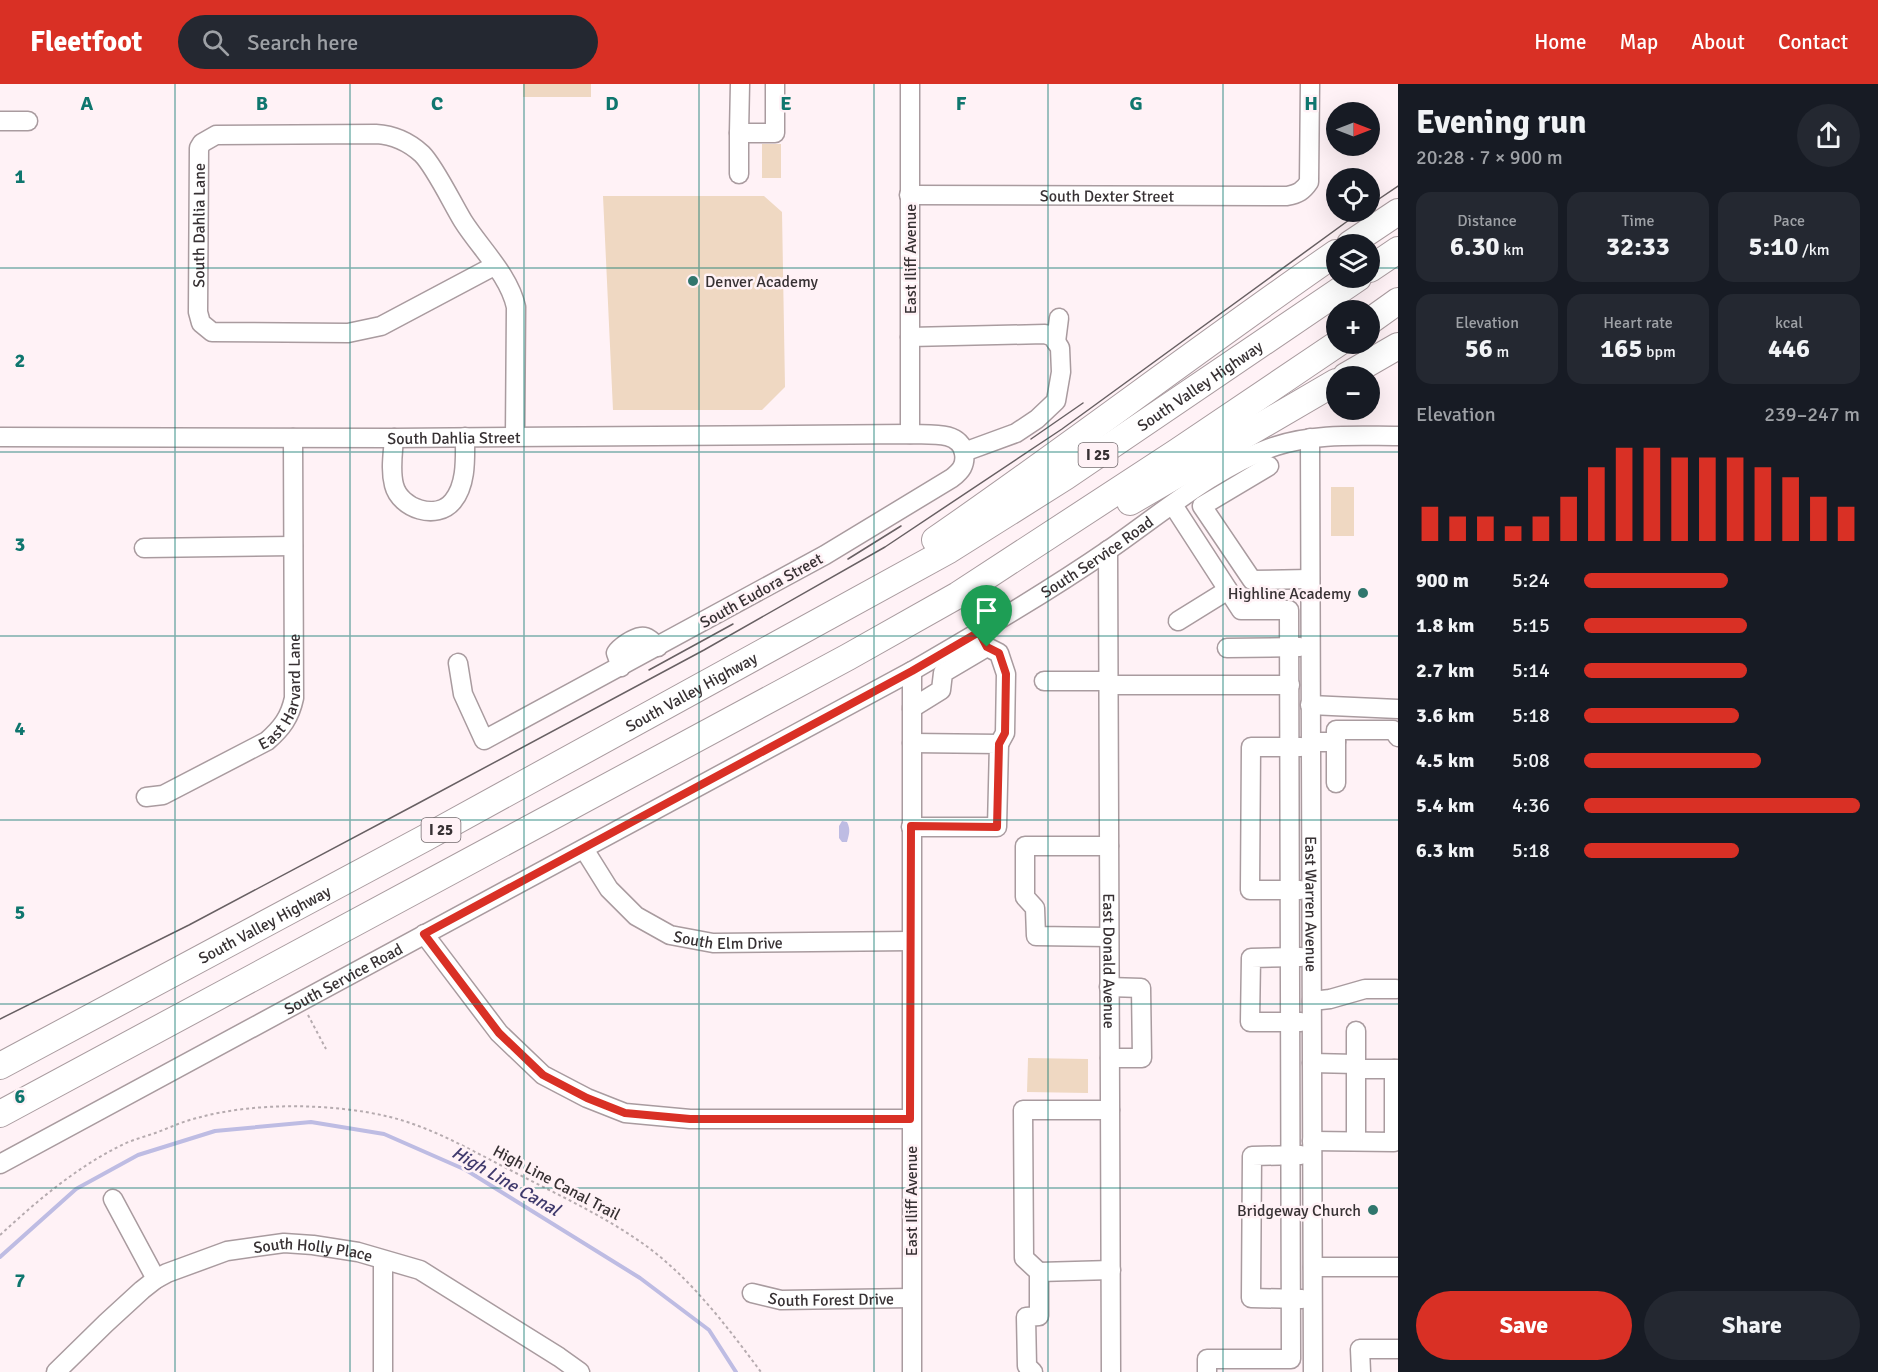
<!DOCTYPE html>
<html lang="en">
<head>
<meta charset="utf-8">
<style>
  :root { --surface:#171b24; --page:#242831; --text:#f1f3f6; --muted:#9ea1a6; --accent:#d93025 }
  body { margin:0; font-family:Signika,sans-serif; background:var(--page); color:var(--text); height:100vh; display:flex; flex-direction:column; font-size:22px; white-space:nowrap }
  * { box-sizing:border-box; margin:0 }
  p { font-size:20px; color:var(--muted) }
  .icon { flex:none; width:33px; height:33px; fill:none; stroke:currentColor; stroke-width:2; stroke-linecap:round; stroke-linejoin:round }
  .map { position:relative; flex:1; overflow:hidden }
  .panel { display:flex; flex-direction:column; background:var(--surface); width:480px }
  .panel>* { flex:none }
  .needle { width:39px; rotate:90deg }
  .fabs { position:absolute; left:1326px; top:18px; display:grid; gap:12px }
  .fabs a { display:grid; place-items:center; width:54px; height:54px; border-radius:50%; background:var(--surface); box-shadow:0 6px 24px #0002; font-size:30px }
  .pin { position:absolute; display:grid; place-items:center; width:51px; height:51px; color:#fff; margin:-62px -26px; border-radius:50% 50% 50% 0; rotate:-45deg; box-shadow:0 0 6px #0007 }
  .pin .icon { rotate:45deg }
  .round { display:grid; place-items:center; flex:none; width:63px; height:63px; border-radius:32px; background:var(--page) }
  .headline { display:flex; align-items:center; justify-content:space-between; height:102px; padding:0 18px }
  h1 { font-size:33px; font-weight:800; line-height:45px }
  .figures { display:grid; grid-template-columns:repeat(3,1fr); gap:9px; height:102px; padding:6px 18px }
  .figures div { display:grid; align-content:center; border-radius:15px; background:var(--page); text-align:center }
  .figures b { font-size:26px; font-weight:800 }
  .figures small { font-size:16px; font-weight:400 }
  .figures p { font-size:16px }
  .chart { height:168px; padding:12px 18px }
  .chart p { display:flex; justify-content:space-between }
  .chart svg { width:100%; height:108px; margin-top:6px; stroke:var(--accent); stroke-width:6 }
  .primary-button { display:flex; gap:12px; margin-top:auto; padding:12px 18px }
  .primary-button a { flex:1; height:69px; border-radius:36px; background:var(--accent); color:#fff; font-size:24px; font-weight:800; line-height:69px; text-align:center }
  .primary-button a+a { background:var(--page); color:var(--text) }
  ul { padding:0 18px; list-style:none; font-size:20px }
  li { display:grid; grid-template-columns:96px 72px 1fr; align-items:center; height:45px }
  li i { height:15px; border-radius:8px; background:var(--accent) }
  header { display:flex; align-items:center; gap:36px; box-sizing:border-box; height:84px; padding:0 30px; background:var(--accent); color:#fff }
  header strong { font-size:28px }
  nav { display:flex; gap:33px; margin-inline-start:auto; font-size:21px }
  .search { width:420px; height:54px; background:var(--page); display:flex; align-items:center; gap:15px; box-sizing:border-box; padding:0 21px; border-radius:33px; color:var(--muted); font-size:22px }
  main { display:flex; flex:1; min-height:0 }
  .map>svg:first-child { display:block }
  .green { fill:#efd8c2 }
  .water { fill:#bebce3 }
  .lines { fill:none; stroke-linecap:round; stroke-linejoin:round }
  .stream { stroke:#bebce3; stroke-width:4 }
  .minor-casing { stroke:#a99b9f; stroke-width:21 }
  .highway-casing { stroke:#a99b9f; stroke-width:28 }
  .path { stroke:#b6abaf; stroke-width:2; stroke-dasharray:3 3; stroke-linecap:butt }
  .minor { stroke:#fff; stroke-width:18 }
  .highway { stroke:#fff; stroke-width:26 }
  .tram { stroke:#686063; stroke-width:1.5 }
  .route-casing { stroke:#fff; stroke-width:12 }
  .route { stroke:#d93025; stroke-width:8 }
  .grid { fill:none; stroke:#0f766e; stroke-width:1.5; stroke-opacity:0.55 }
  .poi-dot { fill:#30766d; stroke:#fff2f6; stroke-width:2 }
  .labels { text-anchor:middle; stroke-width:5; stroke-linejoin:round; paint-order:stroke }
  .shield { fill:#fff2f6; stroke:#736b6e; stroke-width:1.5 }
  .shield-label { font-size:15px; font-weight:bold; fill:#373133 }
  .street-label { font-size:16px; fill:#373133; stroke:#fff2f6 }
  .poi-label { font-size:16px; fill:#373133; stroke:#fff2f6; text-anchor:end }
  .water-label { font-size:18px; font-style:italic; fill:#403a6d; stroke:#fff2f6 }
  .grid-label { font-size:20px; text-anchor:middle; font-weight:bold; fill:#0f766e; stroke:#fff2f6; stroke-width:5; stroke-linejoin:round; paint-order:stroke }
</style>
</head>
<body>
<header>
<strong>Fleetfoot</strong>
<div class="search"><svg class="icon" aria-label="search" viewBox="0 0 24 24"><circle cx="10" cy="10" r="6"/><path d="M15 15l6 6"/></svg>Search here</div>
<nav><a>Home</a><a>Map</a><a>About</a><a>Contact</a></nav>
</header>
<main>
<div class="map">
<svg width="1398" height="1288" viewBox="0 0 1398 1288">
  <rect width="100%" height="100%" fill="#fff2f6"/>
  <path class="green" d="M 523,0 L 591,0 L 591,13 L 523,13 Z
    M 762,60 L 781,60 L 781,94 L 762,94 Z
    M 603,112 L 764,112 L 782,128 L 785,303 L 762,326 L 613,326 Z
    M 1331,403 L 1354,403 L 1354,452 L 1331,452 Z
    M 1028,974 L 1088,975 L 1088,1009 L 1027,1008 Z"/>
  <path class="water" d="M 842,737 L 847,738 C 851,746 849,750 847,758 L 842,758 L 839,754 L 839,742 Z"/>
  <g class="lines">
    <path class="stream" d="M 0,1173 L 76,1105 L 138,1071 L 215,1047 L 311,1038 L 384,1050 L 466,1086 L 640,1194 L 709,1246 L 736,1288"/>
    <g class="minor-casing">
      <g id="minor">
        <path d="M 740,0 L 739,49 L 775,49 L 775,0"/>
        <path d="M 0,37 L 28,37"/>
        <path d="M 739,90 L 739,49"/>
        <path id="s1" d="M 909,111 L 1287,112 C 1298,110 1303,107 1309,98 L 1310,0"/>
        <path id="s2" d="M 494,182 L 381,242 L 348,249 L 212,248 L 201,239 L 198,228 L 199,64 L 202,59 L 216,51 L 376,50 C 394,51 409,58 422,70 C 435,83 452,119 463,137 C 480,164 509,191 516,223 L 515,352"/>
        <path d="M 910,253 L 1045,250 L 1053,253 L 1060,264 L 1061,288 L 1056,317 L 1037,335 L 1016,349 L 964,368"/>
        <path d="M 1056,258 L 1059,234"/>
        <path d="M 910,350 L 910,0"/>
        <path id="s3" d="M 0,353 L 394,354 L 910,350 C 928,351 960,346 964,369 C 966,381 961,387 952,394 L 825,471 L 484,656 L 463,610 L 458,579"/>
        <path d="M 394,354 C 393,369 390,386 394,401 C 400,425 437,437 453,417 C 467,400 465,373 465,353"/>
        <path id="s4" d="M 1310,354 L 1313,1288"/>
        <path d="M 1269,382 L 1202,422 L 1252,496 L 1310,495"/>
        <path d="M 1173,421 L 1241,526 L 1289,526 L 1291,1275 L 1207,1275 L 1207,1288"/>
        <path d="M 144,464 L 293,462"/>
        <path id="s5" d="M 1108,466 L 1111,1288"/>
        <path d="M 1178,537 L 1228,506"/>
        <path d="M 1227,564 L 1300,563"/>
        <path d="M 621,583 L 616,569 C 620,563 633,554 641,553 C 648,552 653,558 658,563"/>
        <path d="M 1044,597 L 1108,597"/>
        <path d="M 1108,601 L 1290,601"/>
        <path d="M 1310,621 L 1398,625"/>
        <path d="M 912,624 L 941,606 L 943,589 L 987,563 L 999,569 L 1006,590 L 1005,649 L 999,660"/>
        <path d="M 1310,658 L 1336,658 L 1336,646 L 1393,646 L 1398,653"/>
        <path d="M 1336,699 L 1336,658"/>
        <path id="s6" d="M 146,713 L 163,711 L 267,657 C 282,644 290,633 294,614 L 293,354"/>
        <path d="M 911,743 L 997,743 L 999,660 L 912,659"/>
        <path d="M 1109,762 L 1025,762 L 1025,813 L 1035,824 L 1036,852 L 1109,853"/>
        <path id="s7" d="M 584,765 L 609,805 L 636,832 L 670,851 L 713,859 L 911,857"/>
        <path d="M 1300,806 L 1250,806 L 1251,663 L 1301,663"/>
        <path d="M 424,850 L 499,949 L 543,991 L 587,1014 L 625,1029 L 690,1035 L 911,1035"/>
        <path d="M 1301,873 L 1251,874 L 1250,938 L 1301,938"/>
        <path d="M 1109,903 L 1141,904 L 1142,974 L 1110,974"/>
        <path d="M 1312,917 L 1330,915 L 1365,905 L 1396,905"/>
        <path d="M 1356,947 L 1356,1057"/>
        <path d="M 1312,979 L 1356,980"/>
        <path d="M 1356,985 L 1394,985"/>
        <path d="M 1312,1057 L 1394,1058 L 1394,985 L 1398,985"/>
        <path d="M 1301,1071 L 1252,1072 L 1251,1214 L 1302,1215"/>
        <path id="s8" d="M 0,1080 L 912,587 C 979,548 1046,509 1110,465 C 1159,431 1220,380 1276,362 C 1315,349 1357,352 1398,352"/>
        <path d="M 113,1115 L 156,1195"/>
        <path d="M 383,1176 L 383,1288"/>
        <path d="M 1313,1183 L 1398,1183"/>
        <path d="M 1039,1188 L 1111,1186"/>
        <path id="s9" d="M 752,1209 L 781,1216 L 911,1214"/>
        <path id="s10" d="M 56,1288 L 106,1239 L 142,1206 L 156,1195 L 167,1189 L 227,1167 L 284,1159 L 313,1161 L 358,1168 L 420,1186 L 559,1273 L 580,1288"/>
        <path d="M 912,1288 L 912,587"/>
        <path d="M 1033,1288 L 1027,1282 L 1026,1233 L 1039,1232 L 1039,1188 L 1024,1174 L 1023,1026 L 1110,1026"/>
        <path d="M 1361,1288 L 1360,1265 L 1398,1265"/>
      </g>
    </g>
    <g class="highway-casing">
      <g id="highway">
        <path d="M 1350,160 L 1398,128"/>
        <path d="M 1370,185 L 1398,166"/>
        <path d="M 1370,237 L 1398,217"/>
        <path d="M 1346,292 L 1398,262"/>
        <path d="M 1130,418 L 1336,298"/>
        <path d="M 935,456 C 1070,363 1201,262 1336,169"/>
        <path id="s11" d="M 0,982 L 425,754 L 949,466 L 1065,393 L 1358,194"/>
        <path d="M 0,1030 L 848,573 L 958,511 L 1177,368 L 1337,260"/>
      </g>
    </g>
    <path class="path" d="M 308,931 L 326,965
      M 0,1151 C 38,1116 78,1082 124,1060 C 135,1055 147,1052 158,1048 C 171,1043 184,1037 197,1034 C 253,1018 333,1019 390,1033 C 434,1044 474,1068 514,1088 C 560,1112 607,1133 649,1164 C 693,1197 728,1244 761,1288"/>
    <use href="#minor" class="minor"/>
    <use href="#highway" class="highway"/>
    <path class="tram" d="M 1370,121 L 1398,102
      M 1031,355 L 1083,319
      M 848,475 L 901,442
      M 649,586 L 733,540
      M 0,935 L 189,841 L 415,721 L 704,566 L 885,463 L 1062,345 L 1360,128"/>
  </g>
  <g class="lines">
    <g class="route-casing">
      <path id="route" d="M 979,548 L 987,563 L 999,569 L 1006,590 L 1005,649 L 999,660 L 997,743 L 911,742 L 910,1035 L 690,1035 L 625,1029 L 587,1014 L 543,991 L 499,949 L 424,850 L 912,587 Z"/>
    </g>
    <use href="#route" class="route"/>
  </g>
  <path class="grid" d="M 175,0 L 175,1288M 350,0 L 350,1288M 524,0 L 524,1288M 699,0 L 699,1288M 874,0 L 874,1288M 1048,0 L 1048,1288M 1223,0 L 1223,1288M 0,184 L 1336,184M 1370,184 L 1398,184M 0,368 L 1398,368M 0,552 L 1398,552M 0,736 L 1398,736M 0,920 L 1398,920M 0,1104 L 1398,1104"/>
  <g class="poi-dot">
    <circle cx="693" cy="197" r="6"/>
    <circle cx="1363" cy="509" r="6"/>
    <circle cx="1373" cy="1126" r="6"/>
  </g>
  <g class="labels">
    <g class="shield">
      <rect x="1078.5" y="359" width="39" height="24" rx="4.5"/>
      <rect x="421.5" y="734" width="39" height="24" rx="4.5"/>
    </g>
    <g class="shield-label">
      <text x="1098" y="376">I 25</text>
      <text x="441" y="751">I 25</text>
    </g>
    <g class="street-label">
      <text dy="6" stroke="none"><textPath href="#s1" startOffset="198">South Dexter Street</textPath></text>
      <text dy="6" stroke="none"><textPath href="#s2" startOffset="410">South Dahlia Lane</textPath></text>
      <text transform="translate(910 175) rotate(-90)" y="6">East Iliff Avenue</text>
      <text dy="6" stroke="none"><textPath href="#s11" startOffset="1380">South Valley Highway</textPath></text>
      <text dy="6" stroke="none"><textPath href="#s3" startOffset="454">South Dahlia Street</textPath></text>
      <text dy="6" stroke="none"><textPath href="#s8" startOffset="1254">South Service Road</textPath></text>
      <text transform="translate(761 506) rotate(-29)" y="6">South Eudora Street</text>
      <text dy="6" stroke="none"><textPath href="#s6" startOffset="188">East Harvard Lane</textPath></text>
      <text dy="6" stroke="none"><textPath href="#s11" startOffset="786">South Valley Highway</textPath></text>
      <text dy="6" stroke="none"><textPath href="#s4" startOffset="466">East Warren Avenue</textPath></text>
      <text dy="6" stroke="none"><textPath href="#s11" startOffset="300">South Valley Highway</textPath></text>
      <text dy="6" stroke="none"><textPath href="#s7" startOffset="183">South Elm Drive</textPath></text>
      <text dy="6" stroke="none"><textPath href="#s5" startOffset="411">East Donald Avenue</textPath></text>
      <text dy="6" stroke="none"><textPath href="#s8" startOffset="390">South Service Road</textPath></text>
      <text transform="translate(557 1098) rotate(28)" y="6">High Line Canal Trail</text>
      <text transform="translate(911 1117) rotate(-90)" y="6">East Iliff Avenue</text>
      <text dy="6" stroke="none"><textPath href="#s10" startOffset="300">South Holly Place</textPath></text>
      <text dy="6" stroke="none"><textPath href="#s9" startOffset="80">South Forest Drive</textPath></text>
    </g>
    <g class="poi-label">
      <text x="705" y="203" text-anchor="start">Denver Academy</text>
      <text x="1351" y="515">Highline Academy</text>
      <text x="1361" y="1132">Bridgeway Church</text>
    </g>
    <g class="water-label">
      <text transform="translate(506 1097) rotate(30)" y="6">High Line Canal</text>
    </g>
  </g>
  <g class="grid-label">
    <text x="87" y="26">A</text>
    <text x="262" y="26">B</text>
    <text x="437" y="26">C</text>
    <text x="612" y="26">D</text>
    <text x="786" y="26">E</text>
    <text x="961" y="26">F</text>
    <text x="1136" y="26">G</text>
    <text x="1311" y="26">H</text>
    <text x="20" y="99">1</text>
    <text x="20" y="283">2</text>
    <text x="20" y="467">3</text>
    <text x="20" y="651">4</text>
    <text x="20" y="835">5</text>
    <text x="20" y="1019">6</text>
    <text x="20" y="1203">7</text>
  </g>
</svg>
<div class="fabs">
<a><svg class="needle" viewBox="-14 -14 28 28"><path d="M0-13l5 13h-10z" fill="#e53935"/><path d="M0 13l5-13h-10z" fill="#9ea1a6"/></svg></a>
<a><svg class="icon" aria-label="locate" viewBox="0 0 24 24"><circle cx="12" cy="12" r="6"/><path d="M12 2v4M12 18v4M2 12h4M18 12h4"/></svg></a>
<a><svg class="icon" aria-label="layers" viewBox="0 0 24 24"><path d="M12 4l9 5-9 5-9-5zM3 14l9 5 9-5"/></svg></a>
<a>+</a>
<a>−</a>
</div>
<div class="pin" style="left:987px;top:563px;background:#1e9e55"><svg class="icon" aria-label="arrive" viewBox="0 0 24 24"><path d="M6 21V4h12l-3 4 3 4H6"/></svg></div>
</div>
<section class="panel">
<div class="headline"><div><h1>Evening run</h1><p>20:28 · 7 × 900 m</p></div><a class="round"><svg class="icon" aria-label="share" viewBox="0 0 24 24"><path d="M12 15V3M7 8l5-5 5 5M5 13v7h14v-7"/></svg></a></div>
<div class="figures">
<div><p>Distance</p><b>6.30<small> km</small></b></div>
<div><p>Time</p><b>32:33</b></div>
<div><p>Pace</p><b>5:10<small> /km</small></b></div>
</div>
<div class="figures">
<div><p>Elevation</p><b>56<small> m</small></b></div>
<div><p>Heart rate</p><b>165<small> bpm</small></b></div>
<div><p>kcal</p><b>446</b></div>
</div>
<div class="chart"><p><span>Elevation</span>239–247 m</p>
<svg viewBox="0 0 160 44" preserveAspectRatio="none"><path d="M5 44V30M15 44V34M25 44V34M35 44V38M45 44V34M55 44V26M65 44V14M75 44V6M85 44V6M95 44V10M105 44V10M115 44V10M125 44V14M135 44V18M145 44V26M155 44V30"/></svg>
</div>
<ul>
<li><b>900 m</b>5:24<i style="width:52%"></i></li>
<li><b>1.8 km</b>5:15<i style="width:59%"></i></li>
<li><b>2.7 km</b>5:14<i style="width:59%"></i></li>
<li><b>3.6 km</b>5:18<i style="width:56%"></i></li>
<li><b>4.5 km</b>5:08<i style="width:64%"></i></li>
<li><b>5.4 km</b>4:36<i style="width:100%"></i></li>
<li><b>6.3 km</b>5:18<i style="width:56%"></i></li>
</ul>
<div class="primary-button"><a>Save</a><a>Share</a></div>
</section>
</main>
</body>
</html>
